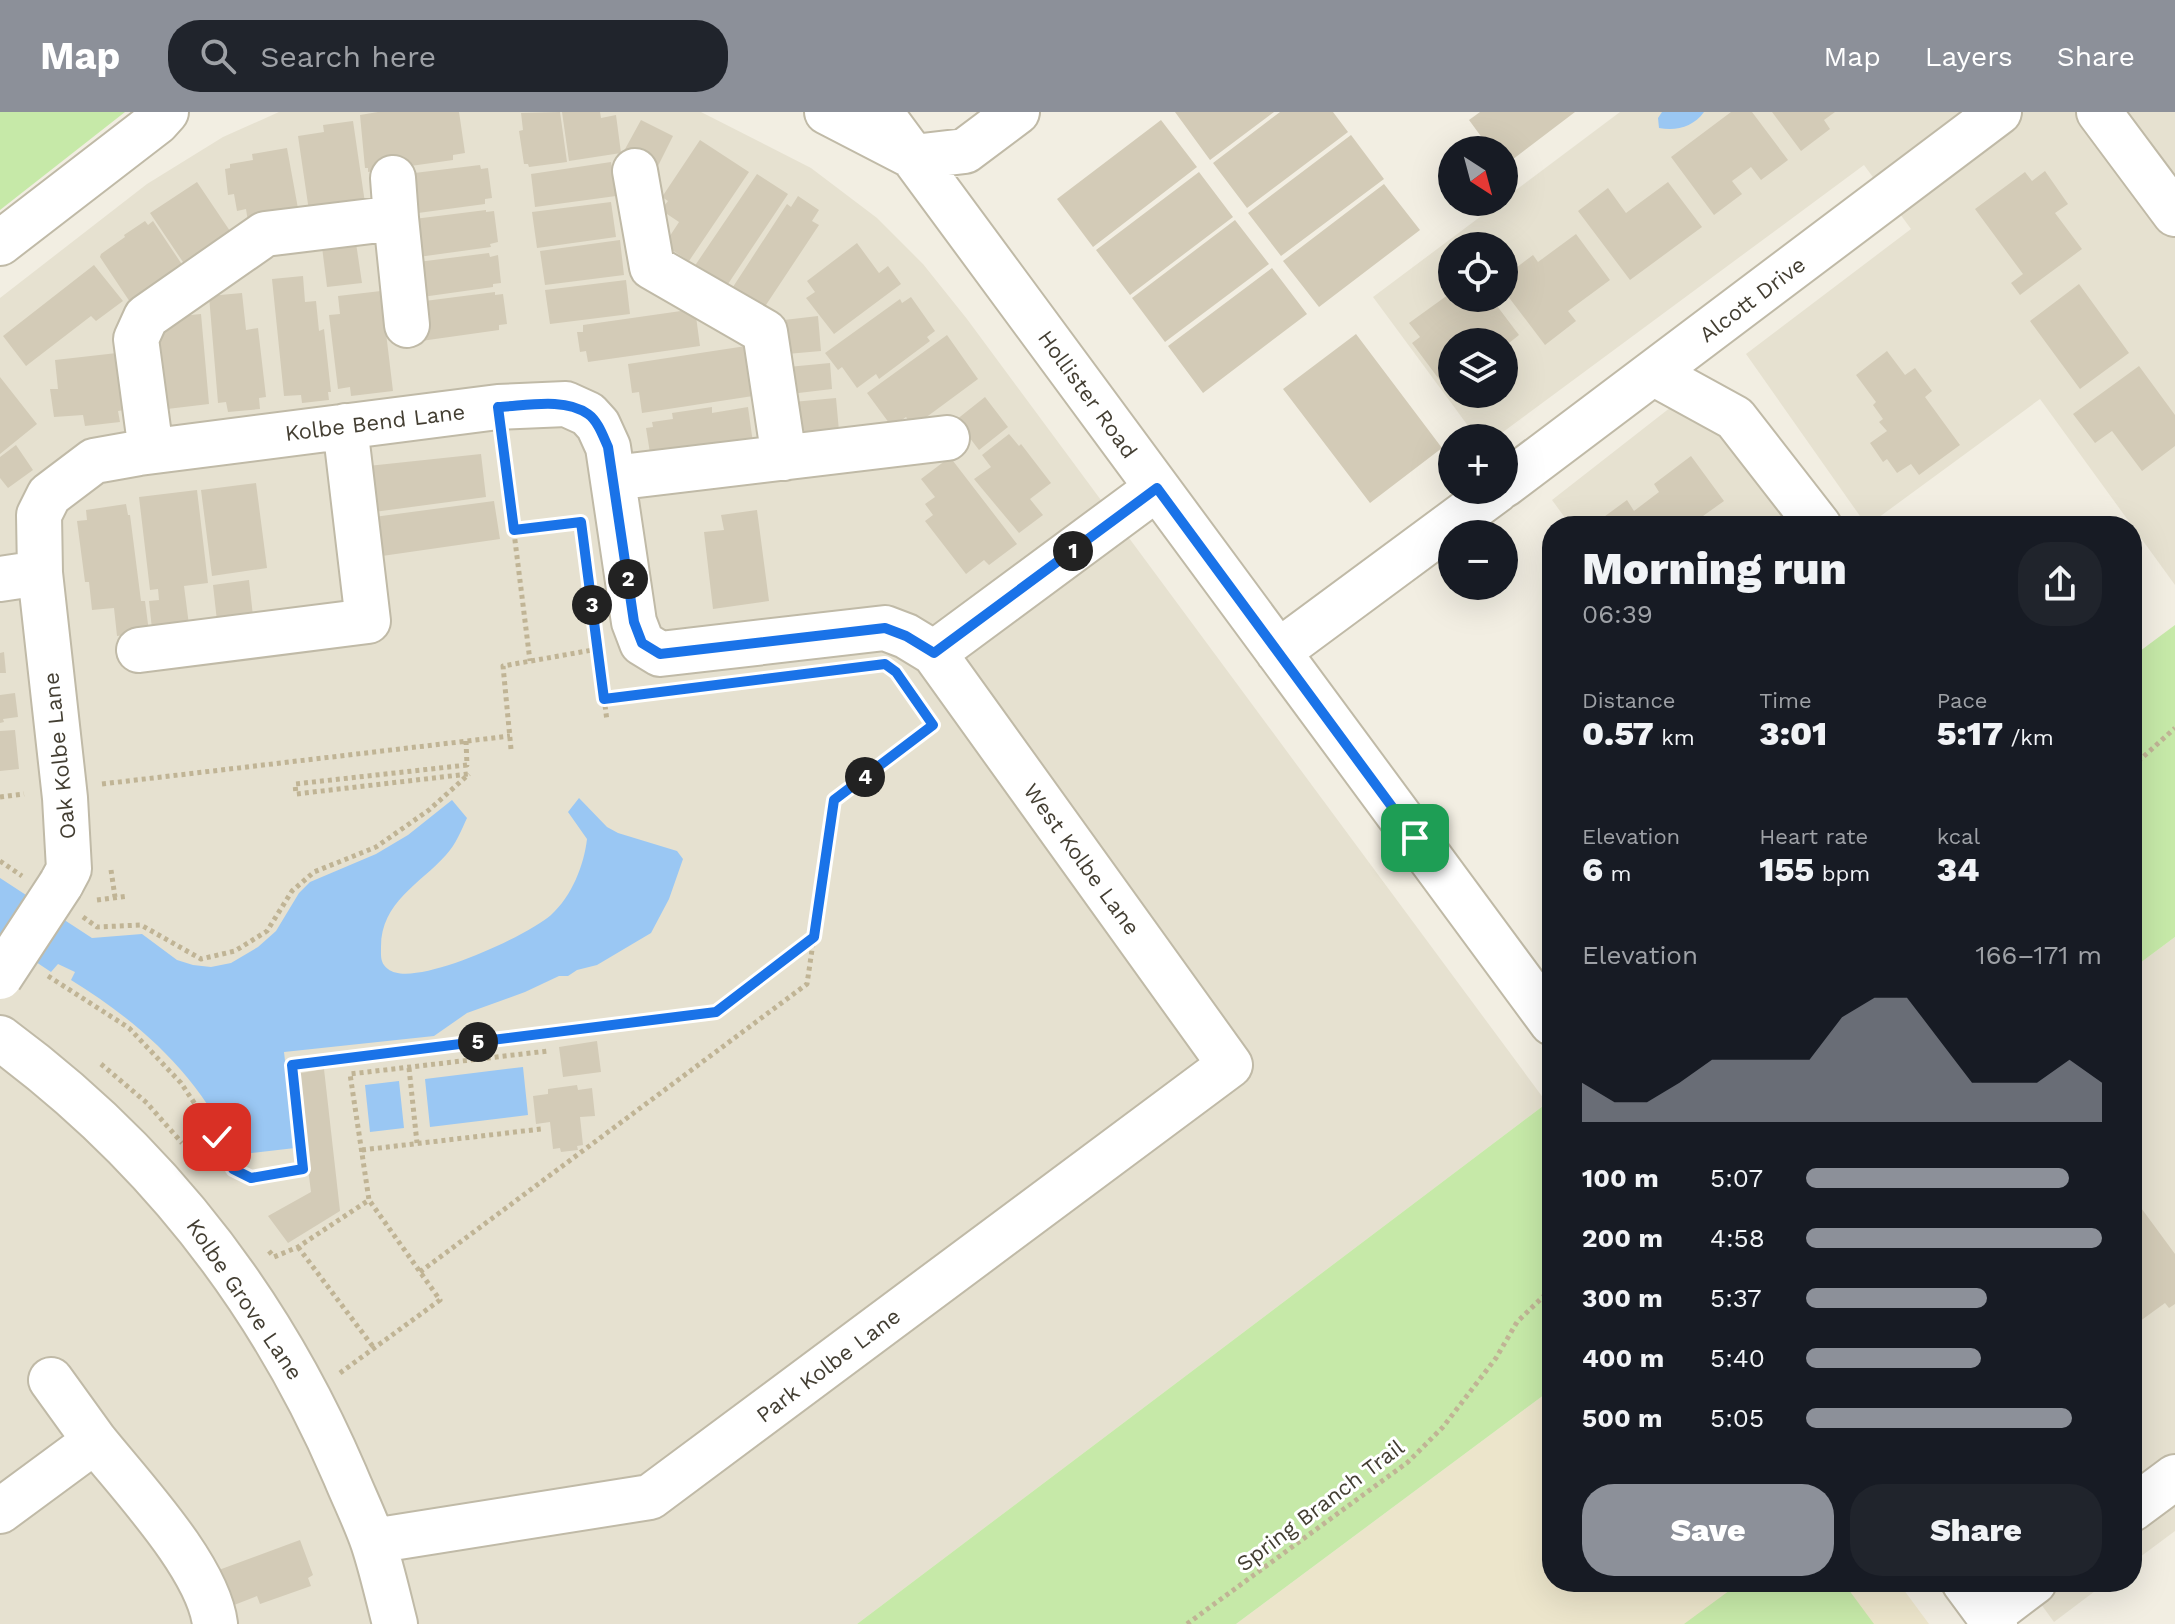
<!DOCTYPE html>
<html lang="en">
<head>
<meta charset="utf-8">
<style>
  :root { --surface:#171b24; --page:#20242c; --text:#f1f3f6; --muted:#9ea1a6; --accent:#8c9099 }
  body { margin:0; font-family:"Work Sans",sans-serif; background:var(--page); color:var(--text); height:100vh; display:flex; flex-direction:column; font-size:30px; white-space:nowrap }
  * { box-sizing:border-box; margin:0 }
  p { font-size:26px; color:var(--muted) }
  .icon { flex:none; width:44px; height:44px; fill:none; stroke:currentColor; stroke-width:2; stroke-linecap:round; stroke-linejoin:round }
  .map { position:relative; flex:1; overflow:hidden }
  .details { position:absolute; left:1542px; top:404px; width:600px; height:1076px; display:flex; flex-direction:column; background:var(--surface); border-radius:32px; box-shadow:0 8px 32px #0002 }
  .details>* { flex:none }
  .needle { width:52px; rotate:144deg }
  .tools { position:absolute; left:1438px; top:24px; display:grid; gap:16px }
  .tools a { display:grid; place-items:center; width:80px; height:80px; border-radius:50%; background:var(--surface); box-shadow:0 8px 32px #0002; font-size:40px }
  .pin { position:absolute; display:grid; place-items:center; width:68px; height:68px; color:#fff; margin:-34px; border-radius:16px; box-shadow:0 4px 12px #0006 }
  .km { position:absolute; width:40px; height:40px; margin:-20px; border-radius:50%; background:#222; color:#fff; font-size:22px; line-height:40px; text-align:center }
  .round { display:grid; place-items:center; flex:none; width:84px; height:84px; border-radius:32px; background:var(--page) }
  .head { display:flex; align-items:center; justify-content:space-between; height:136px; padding:0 40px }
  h1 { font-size:44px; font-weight:800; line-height:60px }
  .figures { display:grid; grid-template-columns:repeat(3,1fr); gap:12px; height:136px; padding:8px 40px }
  .figures div { display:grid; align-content:center }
  .figures b { font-size:34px; font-weight:800 }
  .figures small { font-size:22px; font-weight:400 }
  .figures p { font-size:22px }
  .chart { height:224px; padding:16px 40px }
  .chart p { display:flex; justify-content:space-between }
  .chart svg { width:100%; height:144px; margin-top:8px; fill:var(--accent); opacity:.7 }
  .button { display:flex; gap:16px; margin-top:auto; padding:16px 40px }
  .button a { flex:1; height:92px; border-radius:32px; background:var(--accent); color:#fff; font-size:32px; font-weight:800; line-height:92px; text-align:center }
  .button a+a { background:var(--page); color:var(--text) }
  ul { padding:0 40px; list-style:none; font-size:26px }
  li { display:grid; grid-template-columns:128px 96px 1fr; align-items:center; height:60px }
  li i { height:20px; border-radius:10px; background:var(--accent) }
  header { display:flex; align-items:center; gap:48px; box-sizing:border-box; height:112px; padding:0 40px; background:var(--accent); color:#fff }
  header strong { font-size:38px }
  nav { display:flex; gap:44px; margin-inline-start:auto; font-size:28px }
  .search { width:560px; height:72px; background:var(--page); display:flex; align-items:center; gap:20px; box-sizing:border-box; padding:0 28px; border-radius:32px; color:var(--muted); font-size:30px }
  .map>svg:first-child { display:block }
  .residential { fill:#e6e1d0; fill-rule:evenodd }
  .education { fill:#ece5cb }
  .green { fill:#c6e9a8 }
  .water { fill:#9ac7f3 }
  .building { fill:#d3cbb7 }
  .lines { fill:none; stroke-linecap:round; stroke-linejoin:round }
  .minor-casing { stroke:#c0baa7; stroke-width:48 }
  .path { stroke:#c0b495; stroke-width:5; stroke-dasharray:4 4; stroke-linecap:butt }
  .minor { stroke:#fff; stroke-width:44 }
  .minor-bridge-casing { stroke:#c0baa7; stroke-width:48; stroke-linecap:butt }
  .minor-bridge { stroke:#fff; stroke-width:44 }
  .route-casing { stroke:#fff; stroke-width:16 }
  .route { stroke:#1a73e8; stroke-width:10 }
  .labels { text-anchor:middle; stroke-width:6; stroke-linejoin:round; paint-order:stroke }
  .street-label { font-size:22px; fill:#433e32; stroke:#fff }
</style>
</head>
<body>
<header>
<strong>Map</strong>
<div class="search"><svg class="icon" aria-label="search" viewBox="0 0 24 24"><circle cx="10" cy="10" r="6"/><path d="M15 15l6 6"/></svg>Search here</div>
<nav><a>Map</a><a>Layers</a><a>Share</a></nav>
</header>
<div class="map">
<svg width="2175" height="1512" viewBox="0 0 2175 1512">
  <rect width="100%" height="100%" fill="#f2eee2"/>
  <path class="residential" d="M 279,0 L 701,0 L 811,56 L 877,106 L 923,152 L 967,207 L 1547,991 L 857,1512 L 0,1512 L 0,186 L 147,72 L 223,25 Z
    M 1620,0 L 2175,0 L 2175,473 L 2040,287 L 1867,414 L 1746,242 L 1911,117 L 1864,53 L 1495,326 L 1477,326 L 1373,185 L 1500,90 L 1504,90 L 1504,87 ZM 1452,134 L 1504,134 L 1504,186 L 1452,186 ZM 1452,230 L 1504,230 L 1504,282 L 1452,282 Z
    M 1689,281 L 1795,414 L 1571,414 L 1552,388 Z
    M 2175,825 L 2175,1419 L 2132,1451 L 2132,857 Z
    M 2025,1470 L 2107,1470 L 2054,1510 Z"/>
  <path class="education" d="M 1552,1277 L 1552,1470 L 1898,1470 L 1929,1512 L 1236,1512 Z"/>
  <path class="green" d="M 0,0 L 125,0 L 0,98 Z
    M 2175,513 L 2175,825 L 2132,857 L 2132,545 Z
    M 1547,991 L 1552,999 L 1552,1277 L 1236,1512 L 857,1512 Z
    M 1741,1470 L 1843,1470 L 1874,1512 L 1684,1512 Z"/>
  <path class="water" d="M 1662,0 L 1704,0 C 1693,15 1677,19 1659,16 L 1658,6 Z
    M 579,686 L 607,715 L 618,721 L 677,739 L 683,747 L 669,787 L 651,821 L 597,853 L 577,858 L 568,864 L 559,864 L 525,880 L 467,901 L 434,924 L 284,940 L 295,1036 L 235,1043 C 202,966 141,911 71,868 L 75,860 L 58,852 L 51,860 L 0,826 L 0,766 L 92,826 L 142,822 L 177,848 L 193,853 L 211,855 L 231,851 L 258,835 L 276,819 L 299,781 L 310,770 L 376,742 L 408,723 L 452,688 L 467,706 C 461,719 456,732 446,743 C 420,772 381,790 381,835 C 381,844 380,851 388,857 C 413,878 529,823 551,803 C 572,784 584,753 587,727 L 568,700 Z
    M 523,955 L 528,1003 L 430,1015 L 425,967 Z
    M 399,969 L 404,1016 L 370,1020 L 365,973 Z"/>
  <path class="building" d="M 378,0 L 459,0 L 465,41 L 453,43 L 453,48 L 368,60 L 368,56 L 365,56 L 360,3 Z
    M 560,0 L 567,50 L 529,55 L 528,52 L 524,52 L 519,19 L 523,18 L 521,1 Z
    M 562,0 L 600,0 L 601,6 L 616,3 L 621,41 L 569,49 Z
    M 1175,0 L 1274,0 L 1210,48 Z
    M 1280,0 L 1333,0 L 1348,20 L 1247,96 L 1213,51 Z
    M 1480,0 L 1575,0 L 1504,54 L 1504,38 L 1491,38 L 1469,8 Z
    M 1731,0 L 1752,0 L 1788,48 L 1761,68 L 1751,55 L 1732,69 L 1742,82 L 1714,103 L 1671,45 Z
    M 1772,0 L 1835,0 L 1824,8 L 1830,17 L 1801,39 Z
    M 641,8 L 673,24 L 657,56 L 624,39 Z
    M 1161,8 L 1197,55 L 1093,135 L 1057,87 Z
    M 353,9 L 365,91 L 309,99 L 298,24 L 324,20 L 323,13 Z
    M 1351,23 L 1384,67 L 1281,144 L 1248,101 Z
    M 700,28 L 749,60 L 689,149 L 664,133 L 679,110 L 661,98 L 668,89 L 662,85 Z
    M 287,36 L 299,102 L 248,110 L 246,97 L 237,99 L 234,82 L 228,83 L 225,57 L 230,56 L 230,52 L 253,48 L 252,42 Z
    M 611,50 L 616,84 L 535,95 L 531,62 Z
    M 480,53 L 481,57 L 488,56 L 492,86 L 485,87 L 485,92 L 403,103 L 398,63 Z
    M 2045,59 L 2068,92 L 2055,101 L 2082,137 L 2020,183 L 2011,171 L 2023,162 L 1975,97 L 2025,60 L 2032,69 Z
    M 1199,60 L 1233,105 L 1130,183 L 1096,138 Z
    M 757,62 L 788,82 L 726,175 L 694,155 Z
    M 197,70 L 232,122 L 185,153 L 150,101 Z
    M 1668,70 L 1702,115 L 1630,168 L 1578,99 L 1608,76 L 1626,101 Z
    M 1384,72 L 1420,118 L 1319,195 L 1283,149 Z
    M 798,84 L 819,98 L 812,109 L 819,113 L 762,199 L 731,178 L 787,92 L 791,95 Z
    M 611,90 L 616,125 L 537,136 L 532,100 Z
    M 486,98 L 486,100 L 494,99 L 498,130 L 490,132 L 491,135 L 411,146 L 406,108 Z
    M 1235,108 L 1269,152 L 1165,230 L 1132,186 Z
    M 145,109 L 148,113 L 153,109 L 185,157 L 132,193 L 100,145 L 101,142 L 125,125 L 124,123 Z
    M 1576,122 L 1610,168 L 1568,199 L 1576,209 L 1545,233 L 1504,179 L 1504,165 L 1533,143 L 1538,150 Z
    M 620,128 L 624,163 L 545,173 L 540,139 Z
    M 356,131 L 362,171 L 327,175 L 322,135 Z
    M 857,131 L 879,161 L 888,154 L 901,172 L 834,222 L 806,186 L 815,180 L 807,169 Z
    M 489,141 L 490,145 L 498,143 L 501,171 L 493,172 L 493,175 L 415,186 L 410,151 Z
    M 94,153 L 123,189 L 96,209 L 91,204 L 26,254 L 3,224 Z
    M 1272,156 L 1307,202 L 1203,281 L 1168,234 Z
    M 303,164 L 305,190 L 316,189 L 319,219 L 324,217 L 331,280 L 328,280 L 329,288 L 302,291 L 301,283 L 284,284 L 272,167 Z
    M 626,168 L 630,202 L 550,212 L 545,178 Z
    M 2079,172 L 2129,241 L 2080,277 L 2030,209 Z
    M 381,179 L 393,279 L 351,284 L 350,275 L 338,277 L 329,203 L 340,202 L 338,184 Z
    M 495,180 L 495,183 L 503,182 L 507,212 L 499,213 L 499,218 L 421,229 L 417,190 Z
    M 1452,180 L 1452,186 L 1491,186 L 1519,223 L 1504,235 L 1504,230 L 1452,230 L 1452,282 L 1467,282 L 1456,290 L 1412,231 L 1420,225 L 1409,211 Z
    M 242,181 L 246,218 L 258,216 L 266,285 L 259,286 L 260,297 L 228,300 L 226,290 L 218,291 L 209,184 Z
    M 911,185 L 935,219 L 927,225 L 930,229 L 879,267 L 876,262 L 857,276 L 842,255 L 838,258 L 825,241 L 900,187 L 902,191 Z
    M 695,197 L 700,234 L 588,250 L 586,239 L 580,240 L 577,220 L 583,220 L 583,213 Z
    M 201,202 L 209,292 L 167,297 L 154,219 L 170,217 L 170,205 Z
    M 818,204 L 821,239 L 787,242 L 784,208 Z
    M 1356,222 L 1442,336 L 1370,391 L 1283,277 Z
    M 947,223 L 978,267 L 913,315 L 906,305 L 892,315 L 867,281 Z
    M 746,234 L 753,284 L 642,301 L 639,280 L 632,281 L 628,252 Z
    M 1887,239 L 1905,263 L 1915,256 L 1932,279 L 1925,285 L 1960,333 L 1919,363 L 1911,352 L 1897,361 L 1887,347 L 1883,350 L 1870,331 L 1887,319 L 1879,310 L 1883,307 L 1873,293 L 1876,290 L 1856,263 Z
    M 117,241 L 124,298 L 118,299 L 120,310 L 85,314 L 83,303 L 54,305 L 50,277 L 58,277 L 55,248 Z
    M 830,251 L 832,277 L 790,282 L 788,255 Z
    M 2139,254 L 2175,303 L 2175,334 L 2142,359 L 2112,319 L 2095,331 L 2073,302 Z
    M 0,265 L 37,312 L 0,342 Z
    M 985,285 L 1008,315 L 979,338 L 956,308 Z
    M 836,286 L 839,319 L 796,324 L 793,290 Z
    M 712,295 L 712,301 L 748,295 L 753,331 L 650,341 L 646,316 L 653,315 L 652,310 L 673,307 L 672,301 Z
    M 1009,322 L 1019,334 L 1021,332 L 1051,371 L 1030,387 L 1043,403 L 1019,421 L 974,367 L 991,355 L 982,343 Z
    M 16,333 L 33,358 L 8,376 L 0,366 L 0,345 Z
    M 481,342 L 486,385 L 374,400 L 368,354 Z
    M 1691,344 L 1724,389 L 1689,414 L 1599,414 L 1597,410 L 1627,388 L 1634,399 L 1659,380 L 1654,372 Z
    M 950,345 L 1017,432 L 989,453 L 984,448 L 966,462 L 925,409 L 933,403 L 925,392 L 935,385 L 921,367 Z
    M 256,371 L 267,456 L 212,464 L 201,378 Z
    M 197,378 L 208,471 L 184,474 L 189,513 L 152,517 L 149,489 L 159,488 L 158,477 L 150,478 L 139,385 Z
    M 494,389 L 500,427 L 382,444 L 374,405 Z
    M 126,392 L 128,403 L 130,403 L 141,489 L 145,489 L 149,520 L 117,524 L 114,496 L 92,498 L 89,470 L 85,470 L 77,409 L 87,408 L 86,398 Z
    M 757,398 L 769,489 L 713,497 L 704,420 L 724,418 L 721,403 Z
    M 249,468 L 253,504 L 217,509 L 213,473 Z
    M 4,540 L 6,561 L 0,561 L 0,541 Z
    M 15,581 L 18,605 L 3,607 L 4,610 L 0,611 L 0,583 Z
    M 15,618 L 19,657 L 0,659 L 0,619 Z
    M 597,929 L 601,960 L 563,965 L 559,935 Z
    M 324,957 L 340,1099 L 288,1131 L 268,1104 L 311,1080 L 296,962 Z
    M 577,973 L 578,978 L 592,976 L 595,1004 L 580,1005 L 583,1033 L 577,1034 L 578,1038 L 561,1040 L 560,1036 L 553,1037 L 550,1010 L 536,1012 L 533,984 L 548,982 L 548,977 Z
    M 2136,1089 L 2175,1142 L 2175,1192 L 2169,1196 L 2165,1191 L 2132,1215 L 2132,1092 Z
    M 300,1428 L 313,1463 L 308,1466 L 311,1474 L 260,1492 L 257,1484 L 229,1495 L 216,1459 Z"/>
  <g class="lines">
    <g class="minor-casing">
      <path id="minor" d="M 827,0 L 914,45 L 965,39 L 1017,0
        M 880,0 L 1552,911
        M 2099,0 L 2175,102
        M 635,59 L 652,155 L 765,220 L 784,346
        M 393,66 L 396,106
        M 0,131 L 157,10 L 166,0
        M 1653,261 L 1735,306 L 1819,414
        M 151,339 L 136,227 L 146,205 L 265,122 L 396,106 L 407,213
        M 613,366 L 947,326
        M 1504,373 L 1999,0
        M 0,467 L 40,461
        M 139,538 L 368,509 L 345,314
        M 1278,540 L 1497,378
        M 61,772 L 69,757 L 65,686 L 40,461 L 39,403 L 49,383 L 94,349 L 139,341 L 498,295 L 566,292 L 588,302 L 598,313 L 608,335 L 634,510 L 642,531 L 660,542 L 885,516 L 906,524 L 934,541 L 1157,376
        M 0,926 C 156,1041 269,1186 345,1363 C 354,1385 365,1407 373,1430 C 382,1457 388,1485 395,1512
        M 51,1268 L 95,1329
        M 2132,1397 L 2175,1365
        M 0,1399 L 95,1329 C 131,1374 208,1455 215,1512
        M 373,1429 L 650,1385 L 1230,953 L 934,541
        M 1964,1470 L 1995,1512
        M 1989,1504 L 2034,1470"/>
    </g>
    <path class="path" d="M 503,332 L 530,549
      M 514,418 L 581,410
      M 597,530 L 607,609
      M 604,587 L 647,582
      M 466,629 L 467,653 L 295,672 L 296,682 L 468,662
      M 511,637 L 503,554 L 598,537
      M 2132,655 L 2175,616
      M 102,672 L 510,624
      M 0,685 L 24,682
      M 0,749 L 22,764
      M 111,758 L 115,785
      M 97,788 L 128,784
      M 83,805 L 97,815 L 141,813 L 201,847 L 235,839 L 267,819 L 292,779 L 314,760 L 376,735 L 429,698 L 469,662
      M 48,864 L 129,916 L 181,971 L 217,1025 L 233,1057 L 251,1066 L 303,1057 L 292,953 L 716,900 L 814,826
      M 101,952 L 147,991 L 182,1031
      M 409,956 L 417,1031
      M 362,1038 L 541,1017
      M 298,1135 L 374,1236
      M 269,1139 L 274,1145 L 298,1135 L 369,1088 L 350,962 L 548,939
      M 420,1160 L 807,872 L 834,688 L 933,613 L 931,610
      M 340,1261 L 440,1188 L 369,1088
      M 1187,1512 L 1408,1350 L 1443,1315 L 1496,1246 L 1517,1210 L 1552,1176"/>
    <use href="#minor" class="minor"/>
    <g class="minor-bridge-casing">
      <path id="minor-bridge" d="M 0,865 L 61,772"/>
    </g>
    <use href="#minor-bridge" class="minor-bridge"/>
  </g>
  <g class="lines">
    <g class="route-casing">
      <path id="route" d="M 217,1025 L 233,1057 L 251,1066 L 303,1057 L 292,953 L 716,900 L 814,825 L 834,688 L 933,613 L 896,560 L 885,552 L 604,587 L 581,410 L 514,418 L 498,295 C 525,294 564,285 588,302 C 598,309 603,324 608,335 L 634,510 L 642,531 L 660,542 L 885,516 L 906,524 L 934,541 L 1157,376 L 1415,726"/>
    </g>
    <use href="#route" class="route"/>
  </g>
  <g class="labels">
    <g class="street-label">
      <text transform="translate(1752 187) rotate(-37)" y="8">Alcott Drive</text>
      <text transform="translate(1088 282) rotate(54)" y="8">Hollister Road</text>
      <text transform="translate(375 310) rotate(-7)" y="8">Kolbe Bend Lane</text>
      <text transform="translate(59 644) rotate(-96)" y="8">Oak Kolbe Lane</text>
      <text transform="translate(1082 747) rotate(54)" y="8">West Kolbe Lane</text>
      <text transform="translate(245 1187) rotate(56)" y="8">Kolbe Grove Lane</text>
      <text transform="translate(828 1253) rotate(-37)" y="8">Park Kolbe Lane</text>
      <text transform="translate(1320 1393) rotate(-37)" y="8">Spring Branch Trail</text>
    </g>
  </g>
</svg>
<div class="tools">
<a><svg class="needle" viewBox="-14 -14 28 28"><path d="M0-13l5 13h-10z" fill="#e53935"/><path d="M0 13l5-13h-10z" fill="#9ea1a6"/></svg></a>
<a><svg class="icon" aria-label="locate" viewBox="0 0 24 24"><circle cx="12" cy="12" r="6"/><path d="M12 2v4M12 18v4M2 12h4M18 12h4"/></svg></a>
<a><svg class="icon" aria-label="layers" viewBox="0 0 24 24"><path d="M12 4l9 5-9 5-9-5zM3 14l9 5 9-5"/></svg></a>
<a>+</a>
<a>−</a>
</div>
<div class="pin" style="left:1415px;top:726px;background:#1e9e55"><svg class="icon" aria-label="arrive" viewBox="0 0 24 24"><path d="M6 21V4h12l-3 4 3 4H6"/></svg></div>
<div class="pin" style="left:217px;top:1025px;background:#d93025"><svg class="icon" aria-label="check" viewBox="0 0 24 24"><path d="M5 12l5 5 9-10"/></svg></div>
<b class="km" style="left:1073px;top:439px">1</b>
<b class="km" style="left:628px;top:467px">2</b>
<b class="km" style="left:592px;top:493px">3</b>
<b class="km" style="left:865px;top:665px">4</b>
<b class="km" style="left:478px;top:930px">5</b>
<section class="details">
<div class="head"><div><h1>Morning run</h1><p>06:39</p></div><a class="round"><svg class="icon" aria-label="share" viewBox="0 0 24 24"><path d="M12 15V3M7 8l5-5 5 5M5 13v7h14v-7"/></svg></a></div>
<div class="figures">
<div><p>Distance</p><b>0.57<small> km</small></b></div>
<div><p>Time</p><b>3:01</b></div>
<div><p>Pace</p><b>5:17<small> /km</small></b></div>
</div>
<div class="figures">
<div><p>Elevation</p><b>6<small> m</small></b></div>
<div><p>Heart rate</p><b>155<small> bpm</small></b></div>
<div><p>kcal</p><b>34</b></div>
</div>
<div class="chart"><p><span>Elevation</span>166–171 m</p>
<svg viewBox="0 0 160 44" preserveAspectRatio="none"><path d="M0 44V32L10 38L20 38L30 32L40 25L50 25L60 25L70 25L80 12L90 6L100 6L110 19L120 32L130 32L140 32L150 25L160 32V44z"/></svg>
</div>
<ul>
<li><b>100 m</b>5:07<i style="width:89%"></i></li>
<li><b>200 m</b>4:58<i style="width:100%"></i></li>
<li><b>300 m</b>5:37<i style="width:61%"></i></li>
<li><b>400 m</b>5:40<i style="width:59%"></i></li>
<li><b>500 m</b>5:05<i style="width:90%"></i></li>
</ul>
<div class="button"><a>Save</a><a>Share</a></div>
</section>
</div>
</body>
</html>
